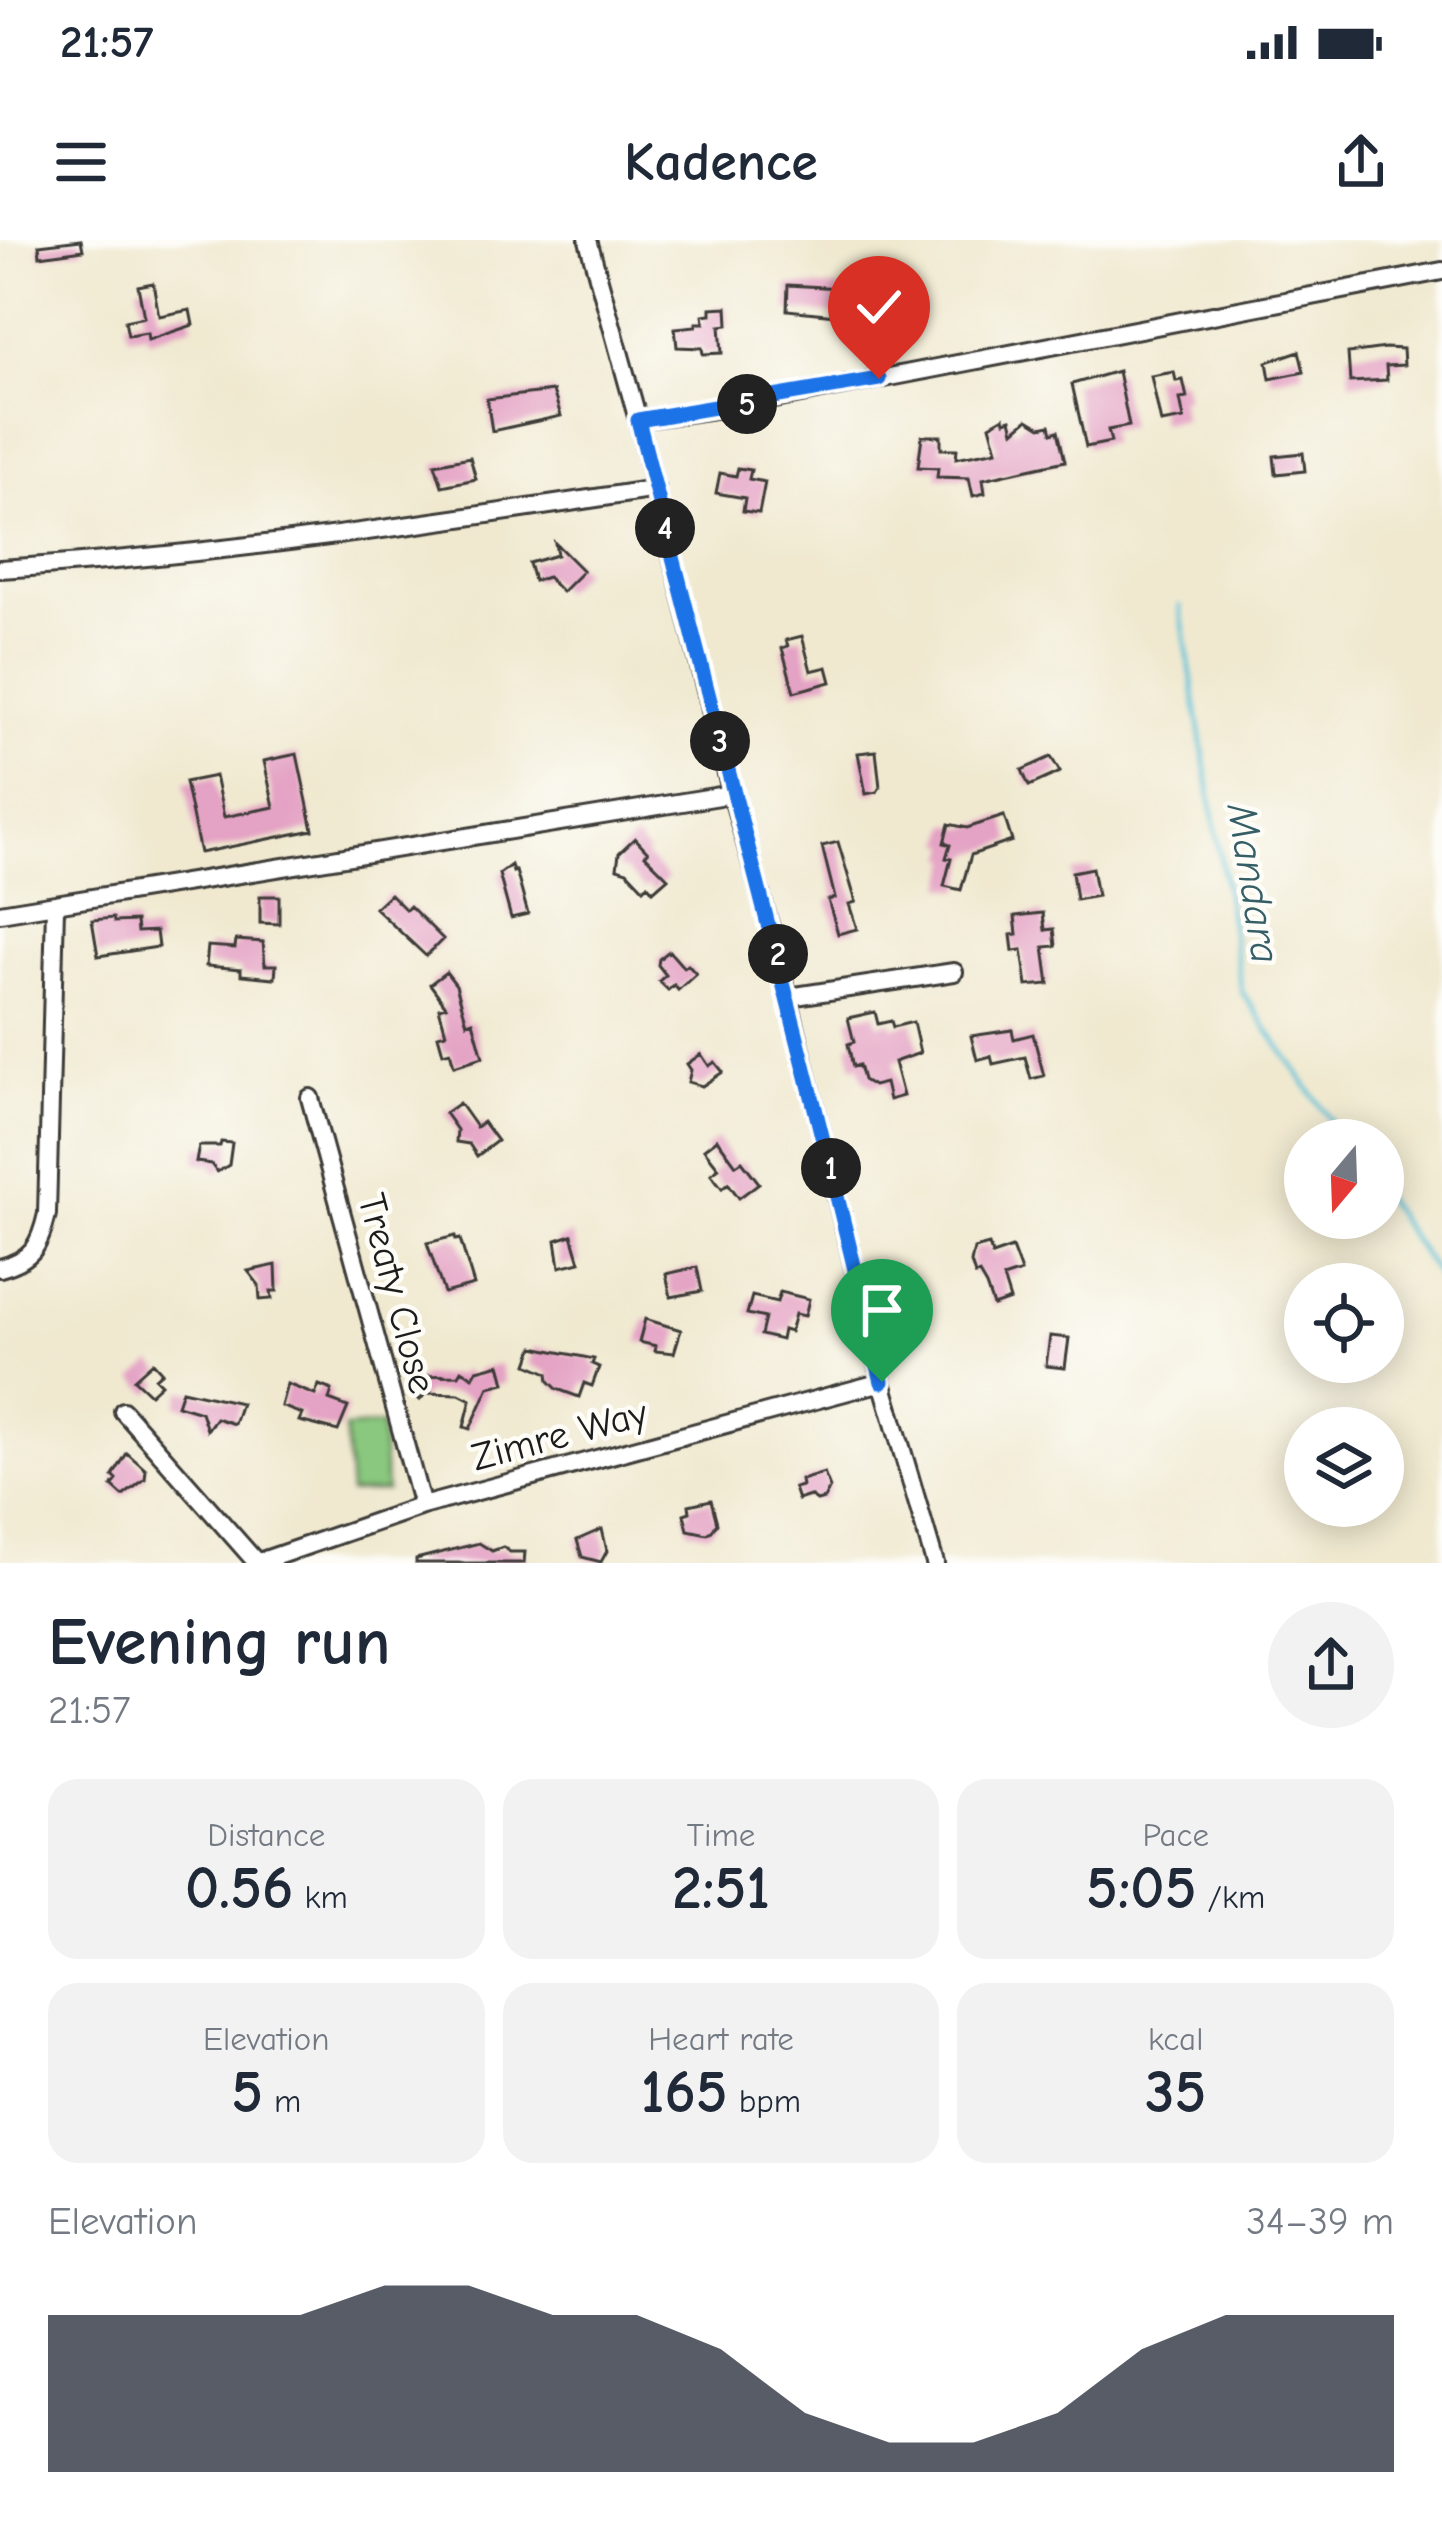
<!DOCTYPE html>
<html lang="en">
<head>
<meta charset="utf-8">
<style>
  :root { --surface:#fff; --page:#f2f2f3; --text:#1f2937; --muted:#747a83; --accent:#111827 }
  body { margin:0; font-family:"Comic Neue",sans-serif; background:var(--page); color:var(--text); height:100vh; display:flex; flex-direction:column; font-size:45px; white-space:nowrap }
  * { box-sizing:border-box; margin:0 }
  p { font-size:39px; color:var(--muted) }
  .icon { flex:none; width:66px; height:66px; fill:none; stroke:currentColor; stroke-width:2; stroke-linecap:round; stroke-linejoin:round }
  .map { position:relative; height:1323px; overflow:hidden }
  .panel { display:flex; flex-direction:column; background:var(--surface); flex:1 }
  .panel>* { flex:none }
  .needle { width:78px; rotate:199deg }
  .buttons { position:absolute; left:1284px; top:879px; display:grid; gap:24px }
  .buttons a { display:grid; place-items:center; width:120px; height:120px; border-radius:50%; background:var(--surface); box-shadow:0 6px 30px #0003; font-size:60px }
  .pin { position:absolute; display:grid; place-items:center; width:102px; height:102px; color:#fff; margin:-123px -51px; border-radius:50% 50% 50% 0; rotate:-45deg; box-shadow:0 0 12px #0007 }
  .pin .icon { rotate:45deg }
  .km { position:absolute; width:60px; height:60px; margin:-30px; border-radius:50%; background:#222; color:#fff; font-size:33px; line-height:60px; text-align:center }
  .round { display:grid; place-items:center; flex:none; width:126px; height:126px; border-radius:63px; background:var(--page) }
  .overview { display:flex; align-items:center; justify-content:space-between; height:204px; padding:0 48px }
  h1 { font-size:66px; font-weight:800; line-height:90px }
  .stats { display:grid; grid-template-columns:repeat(3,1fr); gap:18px; height:204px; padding:12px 48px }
  .stats div { display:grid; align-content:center; border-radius:30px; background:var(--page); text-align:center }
  .stats b { font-size:60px; font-weight:800 }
  .stats small { font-size:33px; font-weight:400 }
  .stats p { font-size:33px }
  .chart { height:336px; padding:24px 48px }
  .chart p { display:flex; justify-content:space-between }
  .chart svg { width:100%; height:216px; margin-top:12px; fill:var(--accent); opacity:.7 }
  .status { display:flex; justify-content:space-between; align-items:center; height:84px; padding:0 60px; background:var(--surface); direction:ltr }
  .status svg { height:33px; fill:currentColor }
  header { display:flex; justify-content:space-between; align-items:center; height:156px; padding:0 48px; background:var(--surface); font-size:54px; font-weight:800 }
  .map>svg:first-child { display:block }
  .green { fill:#89c87e; stroke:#52724d; stroke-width:3 }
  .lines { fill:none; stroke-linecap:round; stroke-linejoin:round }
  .stream { stroke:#5bc2d8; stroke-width:4.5 }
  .building { fill:#e4a2c4 }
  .minor-casing { stroke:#3c3b37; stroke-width:22 }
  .minor { stroke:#fff; stroke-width:16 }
  .route-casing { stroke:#fff; stroke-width:24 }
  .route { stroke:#1a73e8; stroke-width:15 }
  .labels { text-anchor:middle; stroke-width:9; stroke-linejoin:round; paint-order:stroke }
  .street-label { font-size:39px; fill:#1c1c1c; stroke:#fdfcf7 }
  .water-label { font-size:42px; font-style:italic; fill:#355e67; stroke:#fdfcf7 }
</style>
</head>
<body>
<div class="status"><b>21:57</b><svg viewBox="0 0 49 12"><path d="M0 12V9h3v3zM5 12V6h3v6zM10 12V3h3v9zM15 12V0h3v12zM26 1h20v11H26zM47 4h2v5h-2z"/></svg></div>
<header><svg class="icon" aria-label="menu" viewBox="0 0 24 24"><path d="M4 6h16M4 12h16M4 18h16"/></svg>Kadence<svg class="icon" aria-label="share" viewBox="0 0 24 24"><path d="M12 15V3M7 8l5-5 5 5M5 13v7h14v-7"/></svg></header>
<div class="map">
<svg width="1442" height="1323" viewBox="0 0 1442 1323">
  <rect width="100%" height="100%" fill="#fdfcf7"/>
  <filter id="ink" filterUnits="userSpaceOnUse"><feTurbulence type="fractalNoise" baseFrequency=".00833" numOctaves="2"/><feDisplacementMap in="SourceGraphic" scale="24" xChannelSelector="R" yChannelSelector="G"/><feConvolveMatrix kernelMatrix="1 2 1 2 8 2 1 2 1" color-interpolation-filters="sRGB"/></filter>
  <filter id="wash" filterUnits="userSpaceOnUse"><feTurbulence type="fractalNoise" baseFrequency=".004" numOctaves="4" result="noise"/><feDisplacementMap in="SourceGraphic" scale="48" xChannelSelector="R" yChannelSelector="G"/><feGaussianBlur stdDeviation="2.7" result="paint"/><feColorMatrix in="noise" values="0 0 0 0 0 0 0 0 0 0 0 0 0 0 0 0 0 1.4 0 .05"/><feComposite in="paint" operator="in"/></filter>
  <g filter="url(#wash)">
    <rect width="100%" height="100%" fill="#f0e9d0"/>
    <path class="green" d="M 381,1185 L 386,1251 L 350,1253 L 345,1188 Z"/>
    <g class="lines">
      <path class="stream" d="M 1180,366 L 1242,752 L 1344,900
        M 1383,956 L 1442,1042"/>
    </g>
    <g id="blocks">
      <path class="building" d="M 81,0 L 83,10 L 40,16 L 39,5 Z
        M 153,43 L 159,76 L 190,70 L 193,85 L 148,100 L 147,93 L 128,96 L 125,81 L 144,77 L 138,46 Z
        M 788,45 L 840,48 L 836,75 L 787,70 Z
        M 727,67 L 728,85 L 720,86 L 722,113 L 703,114 L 702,108 L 677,107 L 675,88 L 696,86 L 696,83 L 704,83 L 703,75 L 711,74 L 711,68 Z
        M 1385,108 L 1403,109 L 1404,125 L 1386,126 L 1387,140 L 1350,142 L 1348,113 Z
        M 1299,111 L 1304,132 L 1270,139 L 1267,122 Z
        M 1118,131 L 1129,186 L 1108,190 L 1111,202 L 1086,207 L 1072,144 Z
        M 1174,132 L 1176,141 L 1183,140 L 1187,158 L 1180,159 L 1184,179 L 1161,183 L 1151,136 Z
        M 553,151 L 561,176 L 492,191 L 487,159 Z
        M 1004,177 L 1005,181 L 1011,179 L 1014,191 L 1028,179 L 1041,187 L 1050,185 L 1052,193 L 1058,191 L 1065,221 L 983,239 L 985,253 L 973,256 L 969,238 L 937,237 L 938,228 L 918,227 L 922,196 L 941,196 L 941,209 L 957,209 L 956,218 L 997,210 L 990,185 Z
        M 1303,213 L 1305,231 L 1276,234 L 1274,216 Z
        M 470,217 L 476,239 L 442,246 L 435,224 Z
        M 738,228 L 751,230 L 749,239 L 765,242 L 759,273 L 743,271 L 745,258 L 716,253 L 720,233 L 736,236 Z
        M 555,303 L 583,331 L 562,352 L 547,337 L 534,341 L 529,323 L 557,315 Z
        M 802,396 L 811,431 L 827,427 L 831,442 L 794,452 L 782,408 L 788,406 L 786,400 Z
        M 876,511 L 880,547 L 877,552 L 866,554 L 858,513 Z
        M 297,514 L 313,590 L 200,613 L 185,542 L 215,536 L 224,577 L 274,567 L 264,521 Z
        M 1051,517 L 1060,532 L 1029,546 L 1022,530 Z
        M 1004,576 L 1012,601 L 971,615 L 961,650 L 944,646 L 951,619 L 946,618 L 950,605 L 944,603 L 949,584 L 967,588 Z
        M 635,598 L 648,612 L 645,615 L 668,638 L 653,651 L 648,645 L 644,649 L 627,631 L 617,628 L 619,613 Z
        M 838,602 L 856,662 L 849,664 L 857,689 L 838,694 L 828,660 L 835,658 L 822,606 Z
        M 511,625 L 513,632 L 516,631 L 528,674 L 511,678 L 499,634 Z
        M 1092,628 L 1097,656 L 1076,660 L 1072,632 Z
        M 390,654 L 406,670 L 410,666 L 443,699 L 426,716 L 375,668 Z
        M 260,656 L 279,656 L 279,684 L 260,683 Z
        M 1043,673 L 1045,690 L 1054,689 L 1056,706 L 1044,707 L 1049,744 L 1027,746 L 1022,710 L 1013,711 L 1011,695 L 1017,694 L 1015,676 Z
        M 113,678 L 114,682 L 136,681 L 137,692 L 156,691 L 158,707 L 98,716 L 92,680 Z
        M 236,700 L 263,702 L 265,725 L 276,725 L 275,738 L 241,735 L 241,729 L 206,726 L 208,706 L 235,708 Z
        M 669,711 L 684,728 L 688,725 L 696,734 L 678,750 L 674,745 L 668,750 L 659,741 L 666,735 L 658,725 L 659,719 Z
        M 446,732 L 456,745 L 467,783 L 473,781 L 483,817 L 454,826 L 450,811 L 443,813 L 438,795 L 446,793 L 439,768 L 446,766 L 430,744 Z
        M 875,772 L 878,784 L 891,781 L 893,787 L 913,782 L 920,813 L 894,822 L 903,856 L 889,860 L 885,843 L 873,846 L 863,840 L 859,825 L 853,827 L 848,804 L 854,802 L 848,778 Z
        M 1012,790 L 1014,799 L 1033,794 L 1044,836 L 1031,839 L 1025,817 L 993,824 L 991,816 L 977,820 L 971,796 Z
        M 701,814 L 709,826 L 715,822 L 723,832 L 702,846 L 688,842 L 691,830 L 687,824 Z
        M 459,863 L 476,887 L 483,882 L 497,901 L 477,916 L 469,904 L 456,902 L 457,890 L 445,873 Z
        M 717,899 L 736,925 L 742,921 L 759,943 L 739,958 L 728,943 L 722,948 L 711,934 L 719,928 L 704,909 Z
        M 221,902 L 232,903 L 229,925 L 217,932 L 211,924 L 196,922 L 199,906 L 220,906 Z
        M 572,995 L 580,1022 L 560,1027 L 556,1000 Z
        M 455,996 L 456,1000 L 460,999 L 474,1045 L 444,1053 L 427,1003 Z
        M 989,1005 L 992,1015 L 1012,1008 L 1021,1032 L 1003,1038 L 1010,1060 L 993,1066 L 986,1046 L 979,1034 L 975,1035 L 971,1023 L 974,1009 Z
        M 276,1025 L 277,1051 L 271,1051 L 272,1059 L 260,1060 L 259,1045 L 248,1031 Z
        M 697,1027 L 702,1051 L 671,1057 L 666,1034 Z
        M 780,1052 L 809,1059 L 805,1076 L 795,1074 L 790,1092 L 783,1090 L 781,1100 L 761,1095 L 765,1078 L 747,1074 L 752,1056 L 777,1062 Z
        M 645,1079 L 681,1090 L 674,1113 L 655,1111 L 656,1106 L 639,1102 Z
        M 1050,1096 L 1069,1098 L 1065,1128 L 1046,1126 Z
        M 534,1107 L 594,1119 L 592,1124 L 599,1127 L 592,1146 L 584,1143 L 579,1157 L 557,1149 L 549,1141 L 548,1133 L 528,1124 Z
        M 153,1122 L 162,1132 L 155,1138 L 161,1144 L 150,1154 L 134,1139 Z
        M 500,1124 L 505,1143 L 489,1147 L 470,1189 L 464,1187 L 471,1160 L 459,1154 L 426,1153 L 420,1160 L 409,1150 L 422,1136 L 459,1135 L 462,1130 L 473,1137 L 477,1130 Z
        M 287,1144 L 315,1155 L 319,1145 L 332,1150 L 329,1160 L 348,1167 L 338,1191 L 299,1181 L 302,1174 L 281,1166 Z
        M 182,1150 L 241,1163 L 234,1184 L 216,1178 L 207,1190 L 201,1172 L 177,1165 Z
        M 127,1213 L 146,1230 L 145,1239 L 123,1256 L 112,1246 L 117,1240 L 113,1236 Z
        M 824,1233 L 830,1248 L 824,1259 L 817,1261 L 810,1256 L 798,1260 L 794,1248 L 802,1246 L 801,1240 Z
        M 711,1260 L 717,1283 L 712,1291 L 707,1294 L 688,1290 L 684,1274 L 690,1272 L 689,1265 Z
        M 602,1289 L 607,1311 L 601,1322 L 582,1317 L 577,1300 Z
        M 479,1303 L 492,1311 L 503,1307 L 510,1312 L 525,1312 L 524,1323 L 416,1323 L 416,1319 Z"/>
    </g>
  </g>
  <g filter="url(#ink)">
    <use href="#blocks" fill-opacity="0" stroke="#3c3b37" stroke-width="3"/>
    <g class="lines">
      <g class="minor-casing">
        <path id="minor" d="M 588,0 L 638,180 L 732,554 L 778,716 L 882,1142 L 935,1323
          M 638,180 L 749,164 L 1442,31
          M 0,329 C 220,315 438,282 656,249
          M 0,673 L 732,554
          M 789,757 L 954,732
          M 310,858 L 422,1266
          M 0,1028 C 32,1020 40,1005 47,974 L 55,667
          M 123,1171 L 257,1323
          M 256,1323 L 422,1266 L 882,1142"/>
      </g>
      <use href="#minor" class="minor"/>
    </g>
  </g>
  <g class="lines" filter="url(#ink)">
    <g class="route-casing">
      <path id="route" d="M 879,139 L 638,180 C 719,501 806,820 882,1142"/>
    </g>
    <use href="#route" class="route"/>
  </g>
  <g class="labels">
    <g class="street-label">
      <text transform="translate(398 1053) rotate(75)" y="14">Treaty Close</text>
      <text transform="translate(559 1194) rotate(-15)" y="14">Zimre Way</text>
    </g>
    <g class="water-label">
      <text transform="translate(1255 643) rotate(81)" y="15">Mandara</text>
    </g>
  </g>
</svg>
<div class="buttons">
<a><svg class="needle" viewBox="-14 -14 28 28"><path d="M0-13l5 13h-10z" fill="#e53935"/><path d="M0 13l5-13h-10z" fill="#747a83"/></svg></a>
<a><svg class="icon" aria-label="locate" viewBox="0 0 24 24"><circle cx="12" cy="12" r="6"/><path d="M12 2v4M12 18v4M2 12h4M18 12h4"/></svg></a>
<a><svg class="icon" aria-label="layers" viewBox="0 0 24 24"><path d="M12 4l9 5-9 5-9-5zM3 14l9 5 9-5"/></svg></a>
</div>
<div class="pin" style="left:882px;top:1142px;background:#1e9e55"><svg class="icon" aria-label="arrive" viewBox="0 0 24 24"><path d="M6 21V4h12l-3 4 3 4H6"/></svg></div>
<div class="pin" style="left:879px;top:139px;background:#d93025"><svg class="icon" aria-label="check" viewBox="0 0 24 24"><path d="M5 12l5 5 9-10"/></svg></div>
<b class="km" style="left:831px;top:928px">1</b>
<b class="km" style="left:778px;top:714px">2</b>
<b class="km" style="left:720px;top:501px">3</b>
<b class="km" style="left:665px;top:288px">4</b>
<b class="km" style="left:747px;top:164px">5</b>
</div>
<section class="panel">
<div class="overview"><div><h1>Evening run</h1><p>21:57</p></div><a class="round"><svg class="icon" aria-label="share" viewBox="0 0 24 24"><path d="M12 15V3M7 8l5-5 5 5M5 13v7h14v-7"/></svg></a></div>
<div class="stats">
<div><p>Distance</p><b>0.56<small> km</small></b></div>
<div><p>Time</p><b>2:51</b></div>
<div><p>Pace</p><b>5:05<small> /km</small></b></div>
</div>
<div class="stats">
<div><p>Elevation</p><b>5<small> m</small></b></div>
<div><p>Heart rate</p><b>165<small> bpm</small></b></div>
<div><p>kcal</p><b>35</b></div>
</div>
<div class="chart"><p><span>Elevation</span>34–39 m</p>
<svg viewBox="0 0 160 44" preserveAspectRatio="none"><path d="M0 44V12L10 12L20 12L30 12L40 6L50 6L60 12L70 12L80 19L90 32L100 38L110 38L120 32L130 19L140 12L150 12L160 12V44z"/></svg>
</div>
</section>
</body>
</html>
